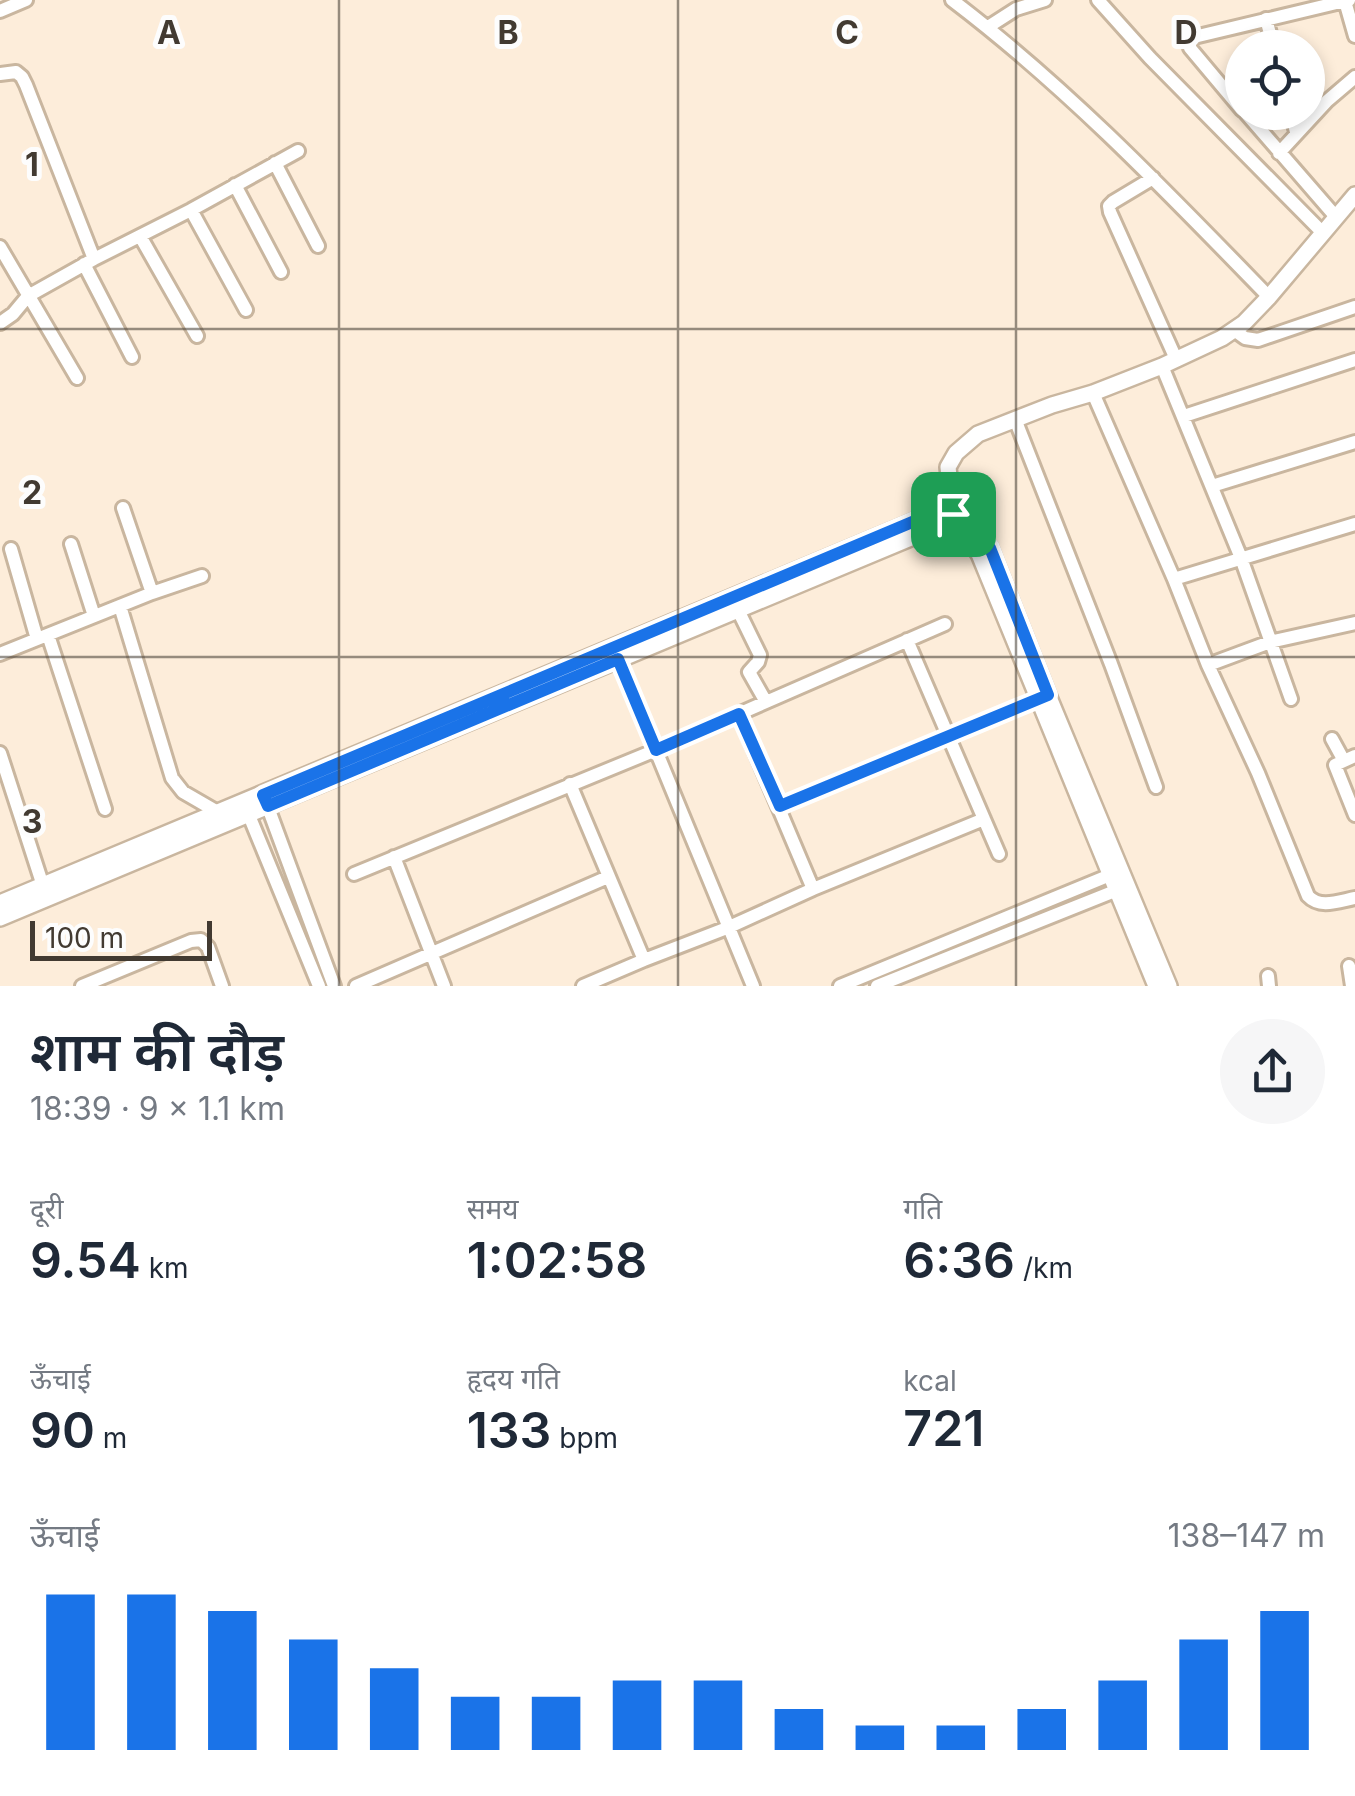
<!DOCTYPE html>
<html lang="hi">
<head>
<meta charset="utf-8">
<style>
  :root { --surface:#fff; --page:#f6f6f7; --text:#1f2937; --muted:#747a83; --accent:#1a73e8 }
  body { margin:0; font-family:Inter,"Noto Sans Devanagari",sans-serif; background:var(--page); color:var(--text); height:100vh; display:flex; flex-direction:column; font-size:38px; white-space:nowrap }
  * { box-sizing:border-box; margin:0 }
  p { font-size:32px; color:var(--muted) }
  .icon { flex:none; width:55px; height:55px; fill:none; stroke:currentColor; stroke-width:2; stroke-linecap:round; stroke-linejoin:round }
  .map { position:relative; height:986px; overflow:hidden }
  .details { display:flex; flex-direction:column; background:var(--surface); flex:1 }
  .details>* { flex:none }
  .tools { position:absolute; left:1225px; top:30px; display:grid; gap:20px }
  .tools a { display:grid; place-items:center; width:100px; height:100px; border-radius:50%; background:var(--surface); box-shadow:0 5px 15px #0003; font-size:50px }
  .scale { position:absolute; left:30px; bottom:25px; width:182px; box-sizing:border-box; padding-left:10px; border:5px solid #423a31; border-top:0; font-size:28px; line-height:35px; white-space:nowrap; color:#423a31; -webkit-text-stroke:8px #fdfdfd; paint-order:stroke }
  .pin { position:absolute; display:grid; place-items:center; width:85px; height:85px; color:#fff; margin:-42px; border-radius:20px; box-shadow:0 5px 15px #0006 }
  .round { display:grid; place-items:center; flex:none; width:105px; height:105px; border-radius:52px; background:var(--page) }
  .headline { display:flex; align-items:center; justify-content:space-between; height:170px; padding:0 30px }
  h1 { font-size:55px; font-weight:600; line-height:75px }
  .metrics { display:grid; grid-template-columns:repeat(3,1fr); gap:15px; height:170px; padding:10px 30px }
  .metrics div { display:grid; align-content:center }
  .metrics b { font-size:50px; font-weight:600 }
  .metrics small { font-size:28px; font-weight:400 }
  .metrics p { font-size:28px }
  .chart { height:280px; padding:20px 30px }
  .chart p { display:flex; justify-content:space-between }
  .chart svg { width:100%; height:180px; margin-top:10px; stroke:var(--accent); stroke-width:6 }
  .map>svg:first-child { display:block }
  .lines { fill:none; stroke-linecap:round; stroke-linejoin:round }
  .minor-casing { stroke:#c9b69f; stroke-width:18 }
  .tertiary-casing { stroke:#c9b69f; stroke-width:20 }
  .minor { stroke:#fff; stroke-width:12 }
  .tertiary { stroke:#fff; stroke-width:15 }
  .route-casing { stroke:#fff; stroke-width:20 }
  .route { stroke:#1a73e8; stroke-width:12 }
  .grid { fill:none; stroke:#423a31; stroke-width:2.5; stroke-opacity:0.55 }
  .grid-label { font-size:32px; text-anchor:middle; font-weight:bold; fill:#423a31; stroke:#fdfdfd; stroke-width:10; stroke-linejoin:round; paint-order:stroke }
</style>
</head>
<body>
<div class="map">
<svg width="1355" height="986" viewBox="0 0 1355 986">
  <rect width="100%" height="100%" fill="#fdedda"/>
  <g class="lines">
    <g class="minor-casing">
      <path id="minor" d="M 952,0 C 1068,88 1168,193 1269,297
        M 1098,0 L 1150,58 L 1322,232
        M 1345,1 L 1355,36
        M 0,11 L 26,0
        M 1266,19 L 1274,48
        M 988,27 L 1016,9 L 1045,0
        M 0,74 L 16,72 L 22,77 L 26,85 L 94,259
        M 1242,110 L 1190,48 L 1190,42 L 1194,37 L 1349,0
        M 1245,112 L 1336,217
        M 1291,112 L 1296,132
        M 1279,153 L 1327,101 L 1355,77
        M 275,163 L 318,246
        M 1153,178 L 1113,202 L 1109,206 L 1110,212 L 1176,359
        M 235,185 L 281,272
        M 191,210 L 246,310
        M 140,236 L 197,336
        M 0,247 L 77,378
        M 84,264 L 132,357
        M 0,323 L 13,314 L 28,296 L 94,259 L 191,210 L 298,151
        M 1234,330 L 1245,338 L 1258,340 L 1355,307
        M 1162,366 L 1241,558 L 1291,699
        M 1093,393 L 1174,579
        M 1184,416 L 1355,360
        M 1015,419 L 1111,664 L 1156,787
        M 1212,486 L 1355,442
        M 123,508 L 152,593
        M 1355,524 L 1174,579 L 1208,665 L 1258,773 L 1308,896 C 1320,909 1339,901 1355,898
        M 71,544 L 94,616
        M 11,549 L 37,639
        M 120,606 L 172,778 L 183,792 L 221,814
        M 738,610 L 760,655 L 758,662 L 749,672 L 766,702
        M 48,635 L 105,809
        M 907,640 L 999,854
        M 615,651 L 753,986
        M 0,654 L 152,593 L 202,576
        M 1208,665 L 1270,642 L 1355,623
        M 739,714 L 813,889
        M 1332,739 L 1344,761
        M 0,753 L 43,886
        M 1355,756 L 1335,765 L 1355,815
        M 570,784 L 644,960
        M 266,802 L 334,986
        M 780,806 L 1046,696
        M 246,808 L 319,986
        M 394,857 L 444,986
        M 354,874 L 656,750 L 945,624
        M 1349,966 L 1352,986
        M 1268,976 L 1269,986
        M 82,986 L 191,941 L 201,940 L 208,947 L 222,986
        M 356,986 L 608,877
        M 583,986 L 644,960 L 727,928 L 813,889 L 984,819
        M 840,986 L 1115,873
        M 877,986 L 1125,887"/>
    </g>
    <g class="tertiary-casing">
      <path id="tertiary" d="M 951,524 L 953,515 L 948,467 L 956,453 L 978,434 L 1052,405 L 1093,393 L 1162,366 L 1222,338 L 1244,323 L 1269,297 L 1355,195
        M 0,903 L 917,520 L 940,513 L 953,515 L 970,523 L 990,548 L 1048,695 L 1169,986
        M 0,918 L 925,532 C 953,522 964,531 979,554 L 1156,986"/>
    </g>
    <use href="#minor" class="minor"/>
    <use href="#tertiary" class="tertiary"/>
  </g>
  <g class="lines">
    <g class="route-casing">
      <path id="route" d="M 940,513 L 953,514 L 970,524 L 990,548 L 1048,695 L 780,806 L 739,714 L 656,750 L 618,659 L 268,806 L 263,795 L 917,520 Z"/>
    </g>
    <use href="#route" class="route"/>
  </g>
  <path class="grid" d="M 339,0 L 339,986M 678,0 L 678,986M 1016,0 L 1016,986M 0,329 L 1355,329M 0,657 L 1355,657"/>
  <g class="grid-label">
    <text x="169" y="44">A</text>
    <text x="508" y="44">B</text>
    <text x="847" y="44">C</text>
    <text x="1186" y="44">D</text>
    <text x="32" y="176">1</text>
    <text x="32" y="504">2</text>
    <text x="32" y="833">3</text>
  </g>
</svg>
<div class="tools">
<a><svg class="icon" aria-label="locate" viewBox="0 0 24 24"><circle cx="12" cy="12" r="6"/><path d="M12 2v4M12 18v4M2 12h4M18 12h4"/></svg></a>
</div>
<div class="scale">100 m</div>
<div class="pin" style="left:953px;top:514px;background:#1e9e55"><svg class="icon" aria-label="arrive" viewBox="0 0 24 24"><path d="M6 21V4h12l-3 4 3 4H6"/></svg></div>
</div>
<section class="details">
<div class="headline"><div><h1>शाम की दौड़</h1><p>18:39 · 9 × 1.1 km</p></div><a class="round"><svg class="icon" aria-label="share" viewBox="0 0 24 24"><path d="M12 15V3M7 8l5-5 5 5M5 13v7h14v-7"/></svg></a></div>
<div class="metrics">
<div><p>दूरी</p><b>9.54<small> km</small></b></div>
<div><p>समय</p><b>1:02:58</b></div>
<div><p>गति</p><b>6:36<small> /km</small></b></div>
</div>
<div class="metrics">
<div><p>ऊँचाई</p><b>90<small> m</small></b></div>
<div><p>हृदय गति</p><b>133<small> bpm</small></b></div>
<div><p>kcal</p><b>721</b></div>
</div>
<div class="chart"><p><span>ऊँचाई</span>138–147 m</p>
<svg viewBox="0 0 160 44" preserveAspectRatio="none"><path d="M5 44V6M15 44V6M25 44V10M35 44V17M45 44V24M55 44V31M65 44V31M75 44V27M85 44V27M95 44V34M105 44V38M115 44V38M125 44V34M135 44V27M145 44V17M155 44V10"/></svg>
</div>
</section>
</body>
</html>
